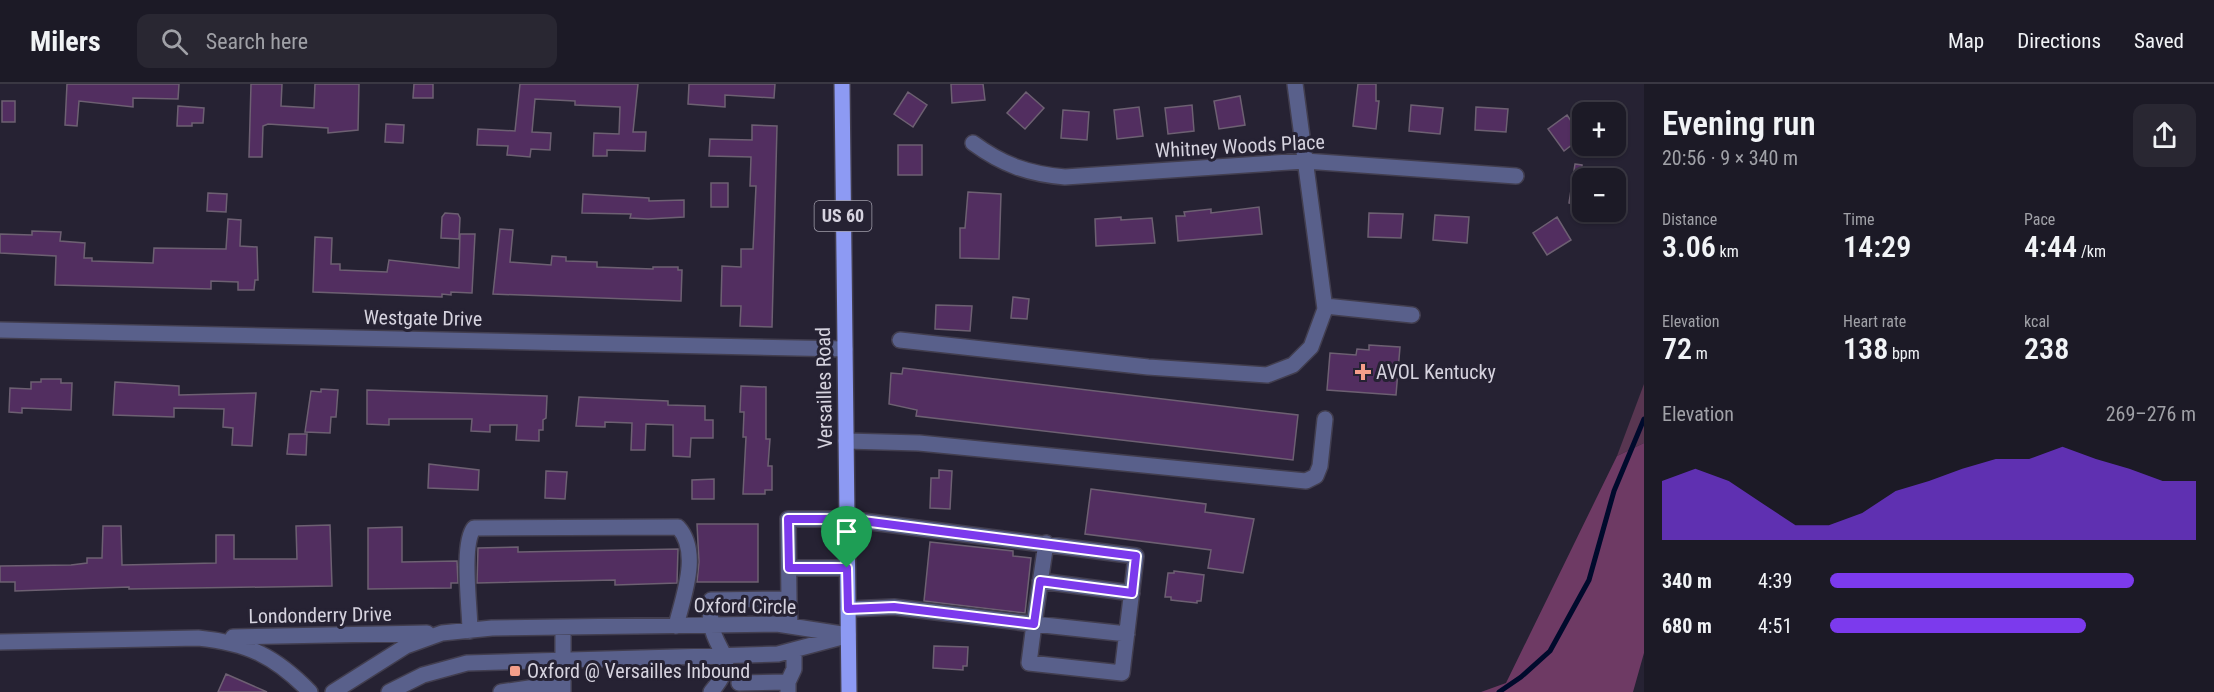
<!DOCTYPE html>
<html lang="en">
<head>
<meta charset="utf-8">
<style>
  :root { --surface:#1c1a26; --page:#292732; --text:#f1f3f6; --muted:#a0a1a7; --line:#3a3843; --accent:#7c3aed }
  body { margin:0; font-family:"Roboto Condensed",sans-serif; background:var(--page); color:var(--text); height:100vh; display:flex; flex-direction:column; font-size:22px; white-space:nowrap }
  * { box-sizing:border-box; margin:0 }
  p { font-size:20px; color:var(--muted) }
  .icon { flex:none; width:33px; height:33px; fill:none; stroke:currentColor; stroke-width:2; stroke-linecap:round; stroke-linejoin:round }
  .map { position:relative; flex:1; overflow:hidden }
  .side { display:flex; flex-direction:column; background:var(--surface); width:570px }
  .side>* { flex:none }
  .controls { position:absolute; left:1572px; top:18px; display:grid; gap:12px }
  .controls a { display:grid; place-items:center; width:54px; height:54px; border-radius:12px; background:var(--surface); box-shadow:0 2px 4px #0004,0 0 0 2px var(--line); font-size:30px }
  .pin { position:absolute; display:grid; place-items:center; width:51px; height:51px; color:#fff; margin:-62px -26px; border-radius:50% 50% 50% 0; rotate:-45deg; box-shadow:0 0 6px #0007 }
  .pin .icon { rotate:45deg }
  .round { display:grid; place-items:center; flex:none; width:63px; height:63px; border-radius:12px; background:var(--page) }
  .headline { display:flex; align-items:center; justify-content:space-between; height:102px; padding:0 18px }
  h1 { font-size:33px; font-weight:600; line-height:45px }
  .figures { display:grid; grid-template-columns:repeat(3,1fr); gap:9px; height:102px; padding:6px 18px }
  .figures div { display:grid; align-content:center }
  .figures b { font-size:30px; font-weight:600 }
  .figures small { font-size:16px; font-weight:400 }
  .figures p { font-size:16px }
  .chart { height:168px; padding:12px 18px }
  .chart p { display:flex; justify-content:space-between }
  .chart svg { width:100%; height:108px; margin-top:6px; fill:var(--accent); opacity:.7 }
  ul { padding:0 18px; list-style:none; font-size:20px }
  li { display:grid; grid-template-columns:96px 72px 1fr; align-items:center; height:45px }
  li i { height:15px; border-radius:8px; background:var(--accent) }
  header { display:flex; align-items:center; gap:36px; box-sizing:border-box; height:84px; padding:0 30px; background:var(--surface); border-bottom:2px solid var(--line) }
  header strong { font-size:28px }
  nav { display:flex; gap:33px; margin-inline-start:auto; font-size:21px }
  .search { width:420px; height:54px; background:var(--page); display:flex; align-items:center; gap:15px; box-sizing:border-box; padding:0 21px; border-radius:12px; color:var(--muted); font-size:22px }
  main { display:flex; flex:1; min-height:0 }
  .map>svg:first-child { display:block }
  .green { fill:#583651 }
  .forest { fill:#6e3a64 }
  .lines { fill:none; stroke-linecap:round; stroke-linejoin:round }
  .stream { stroke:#000a2c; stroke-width:5 }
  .building { fill:#522e60; stroke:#6d6072; stroke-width:1.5 }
  .minor-casing { stroke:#423e4f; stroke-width:18 }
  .major-casing { stroke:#423e4f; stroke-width:18 }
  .minor { stroke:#59608b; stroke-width:15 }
  .major { stroke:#8d9af3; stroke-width:15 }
  .route-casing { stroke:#fff; stroke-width:12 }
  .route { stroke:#7c3aed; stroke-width:8 }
  .poi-dot { fill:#f49e8a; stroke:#262233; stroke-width:2 }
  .labels { text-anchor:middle; stroke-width:6; stroke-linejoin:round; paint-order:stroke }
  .shield { fill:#262233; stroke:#a19eab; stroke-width:1.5 }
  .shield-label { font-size:18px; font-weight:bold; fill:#d6d3df }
  .street-label { font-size:20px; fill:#d6d3df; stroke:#262233 }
  .poi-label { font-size:20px; fill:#d6d3df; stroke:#262233; text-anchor:start }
</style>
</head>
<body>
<header>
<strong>Milers</strong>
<div class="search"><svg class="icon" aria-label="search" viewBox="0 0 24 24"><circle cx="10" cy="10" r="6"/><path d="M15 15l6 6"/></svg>Search here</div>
<nav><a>Map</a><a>Directions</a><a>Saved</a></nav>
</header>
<main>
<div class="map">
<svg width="1644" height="608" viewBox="0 0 1644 608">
  <rect width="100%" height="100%" fill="#262233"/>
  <path class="green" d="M 1644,300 L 1644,359 L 1617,372 Z"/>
  <path class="forest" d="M 1644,359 L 1644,569 L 1633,608 L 1481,608 L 1506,599 L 1617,372 Z"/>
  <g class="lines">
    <path class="stream" d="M 1499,608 L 1521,593 L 1550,567 L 1589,496 L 1614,407 L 1644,335"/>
  </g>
  <path class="building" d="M 67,0 L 179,0 L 178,15 L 133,14 L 133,23 L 79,17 L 77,42 L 65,41 Z
    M 251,0 L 282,0 L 281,22 L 314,24 L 315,0 L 359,0 L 358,46 L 328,49 L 328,44 L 268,40 L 263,42 L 262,73 L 249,73 Z
    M 414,0 L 433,0 L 433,14 L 413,14 Z
    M 520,0 L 638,0 L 633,48 L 646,48 L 645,67 L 607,66 L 607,72 L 593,72 L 594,49 L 619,50 L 620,23 L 575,21 L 575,17 L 535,15 L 532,48 L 551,49 L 550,66 L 531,65 L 530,73 L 507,71 L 508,62 L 477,61 L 478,45 L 515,47 Z
    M 689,0 L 775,0 L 774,14 L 725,11 L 725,23 L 688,20 Z
    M 951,0 L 983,0 L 985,16 L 952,19 Z
    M 1358,0 L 1376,0 L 1376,17 L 1379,17 L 1376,45 L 1353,42 Z
    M 908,8 L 927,21 L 913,43 L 894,30 Z
    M 1026,8 L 1044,24 L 1025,45 L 1007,29 Z
    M 1240,12 L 1245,41 L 1219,45 L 1214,17 Z
    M 2,17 L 15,17 L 15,38 L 2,38 Z
    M 1192,21 L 1194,47 L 1168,50 L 1165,24 Z
    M 1411,21 L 1443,24 L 1440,50 L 1409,47 Z
    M 178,22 L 204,24 L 203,39 L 192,39 L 192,42 L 177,42 Z
    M 1139,23 L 1143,52 L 1117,55 L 1114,26 Z
    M 1476,23 L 1508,25 L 1506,48 L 1475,46 Z
    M 1063,26 L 1089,28 L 1087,56 L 1061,54 Z
    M 1567,31 L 1582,53 L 1564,67 L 1548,45 Z
    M 386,40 L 404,41 L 403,59 L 385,58 Z
    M 752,41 L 777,42 L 772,243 L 740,242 L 741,222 L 721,222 L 722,182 L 741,183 L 741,165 L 753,165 L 756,102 L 750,102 L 751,73 L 709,72 L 710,55 L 752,56 Z
    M 898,61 L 922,61 L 922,91 L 898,91 Z
    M 1575,80 L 1582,81 L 1582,122 L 1569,119 Z
    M 711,99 L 728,99 L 728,123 L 711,123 Z
    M 968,108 L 1001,110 L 999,175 L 960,174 L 960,144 L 965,144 Z
    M 208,109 L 227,110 L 226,128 L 207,127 Z
    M 583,110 L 649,114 L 649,117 L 684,116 L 684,133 L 648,135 L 630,134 L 631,130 L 582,129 Z
    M 1259,123 L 1262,150 L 1178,157 L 1176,132 L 1185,132 L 1184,128 L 1211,125 L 1211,129 Z
    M 445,129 L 458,130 L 460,134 L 459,155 L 441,154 L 442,133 Z
    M 1369,129 L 1403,130 L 1401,154 L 1368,153 Z
    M 1435,131 L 1469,133 L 1467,159 L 1433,156 Z
    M 1121,133 L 1121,136 L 1152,134 L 1155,159 L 1096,162 L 1095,135 Z
    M 1557,133 L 1571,156 L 1547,171 L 1533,149 Z
    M 228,135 L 241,136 L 240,162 L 257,163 L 258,196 L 255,196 L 254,206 L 238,206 L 238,198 L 211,197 L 211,205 L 55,201 L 56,172 L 0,169 L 0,150 L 32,151 L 32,147 L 61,148 L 60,157 L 85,159 L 84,174 L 92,174 L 92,177 L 153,179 L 154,164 L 226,165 Z
    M 500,145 L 513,146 L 510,178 L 551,181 L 552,172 L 566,173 L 566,177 L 597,178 L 597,183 L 653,185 L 653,183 L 678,183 L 678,186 L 682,186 L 681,217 L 493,210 Z
    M 460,150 L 475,150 L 472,209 L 451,208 L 451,211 L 442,210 L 442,213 L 313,208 L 315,153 L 332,154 L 331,180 L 340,180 L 340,186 L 387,188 L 389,176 L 459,184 Z
    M 1013,213 L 1029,215 L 1027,235 L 1011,234 Z
    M 936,221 L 972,222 L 970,247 L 935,245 Z
    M 1369,261 L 1400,263 L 1396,311 L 1327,306 L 1330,269 L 1356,271 L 1357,265 L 1369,266 Z
    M 903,284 L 1298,331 L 1293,376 L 916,332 L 917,326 L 889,320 L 891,289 L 902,290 Z
    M 41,295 L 61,295 L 61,299 L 72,299 L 71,326 L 22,324 L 22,329 L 9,328 L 10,304 L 31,305 L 31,298 L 41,298 Z
    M 115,298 L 179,302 L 179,311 L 256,309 L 252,362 L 232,361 L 233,344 L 223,343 L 224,325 L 174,324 L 174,333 L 113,331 Z
    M 741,302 L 766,303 L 766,355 L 770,355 L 768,382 L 772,382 L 772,406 L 765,406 L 765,410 L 743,410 L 746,353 L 743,353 L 744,328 L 740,328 Z
    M 321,305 L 338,306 L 336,333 L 331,333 L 330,349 L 305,348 L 311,307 L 321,308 Z
    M 367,306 L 547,312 L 546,334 L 543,336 L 543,346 L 539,346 L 539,357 L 516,356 L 517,341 L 490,341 L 490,348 L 471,347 L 472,335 L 389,335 L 389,341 L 367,340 Z
    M 579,313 L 668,317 L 668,321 L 705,322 L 705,336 L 713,336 L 713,354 L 691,354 L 690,373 L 673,372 L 673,341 L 646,340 L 645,366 L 631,366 L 632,339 L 605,338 L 605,343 L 576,342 Z
    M 289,350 L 307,350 L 306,371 L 287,370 Z
    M 429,380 L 479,386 L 478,406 L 428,404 Z
    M 939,386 L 952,387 L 950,425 L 930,424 L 931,394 L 939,394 Z
    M 546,387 L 567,388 L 565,415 L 545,414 Z
    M 714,395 L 714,415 L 692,415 L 692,396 Z
    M 1091,405 L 1206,420 L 1205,428 L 1254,435 L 1243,489 L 1208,484 L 1211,466 L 1085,450 Z
    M 697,440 L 758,440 L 758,498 L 697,498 L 699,478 Z
    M 330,441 L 332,502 L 129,505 L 129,503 L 15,507 L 15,498 L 0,498 L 0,482 L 71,481 L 87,479 L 87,474 L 102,474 L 103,442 L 121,442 L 122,481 L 216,479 L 216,451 L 234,451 L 234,475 L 297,475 L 296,442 Z
    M 402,443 L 402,478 L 457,477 L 458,499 L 451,499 L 451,504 L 368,505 L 368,444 Z
    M 930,458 L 1013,467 L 1013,472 L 1031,474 L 1025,529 L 924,517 Z
    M 518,463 L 518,468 L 678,465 L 677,499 L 615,501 L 615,496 L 477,499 L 478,464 Z
    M 1174,487 L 1204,491 L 1201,517 L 1197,517 L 1197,519 L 1171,516 L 1171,513 L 1165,513 L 1168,489 L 1174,489 Z
    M 934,562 L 968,563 L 967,582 L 963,582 L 963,586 L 933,584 Z
    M 226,590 L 267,608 L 218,608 Z"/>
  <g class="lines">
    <g class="minor-casing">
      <path id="minor" d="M 973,59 C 1003,81 1029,90 1065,93 L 1305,77 L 1516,92
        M 1325,222 L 1412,231
        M 0,246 L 845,265
        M 900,256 L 1148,283 L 1267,291 L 1293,281 L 1311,263 L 1325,225 L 1295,0
        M 846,357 L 919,359 L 1306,397 L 1316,392 L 1320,382 L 1325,335
        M 1046,459 L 1034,540 L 1127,550
        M 789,484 L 847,484
        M 1040,497 L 1132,509
        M 789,515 L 788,435 L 847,435 L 1136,472 L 1122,589 L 1029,579 L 1034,540 L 894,523 L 848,525
        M 470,547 C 470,525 461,460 474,444 L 678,443 C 701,468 683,513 676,542
        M 233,553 L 427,549
        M 0,558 L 198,554 C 248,559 275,572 310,608
        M 788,598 L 794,585 L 794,566
        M 739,599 L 788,598 L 788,608
        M 333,608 L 406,562 L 442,549 L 492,544 L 777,540 L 848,551
        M 389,608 L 423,591 L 467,579 L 778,570 L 842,553
        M 501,608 L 563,599
        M 563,608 L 563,543
        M 711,608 C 741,573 717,572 711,540 C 710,532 711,524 711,516 L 789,515 L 790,542"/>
    </g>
    <g class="major-casing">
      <path id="major" d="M 842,0 L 849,608"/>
    </g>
    <use href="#minor" class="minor"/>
    <use href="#major" class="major"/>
  </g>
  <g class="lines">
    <g class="route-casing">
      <path id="route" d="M 788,435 L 847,435 L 1136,472 L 1132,509 L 1040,497 L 1034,540 L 894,523 L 848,525 L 847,484 L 789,484 Z"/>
    </g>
    <use href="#route" class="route"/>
  </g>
  <g class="poi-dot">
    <path d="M1360 279h6v6h6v6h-6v6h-6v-6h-6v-6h6z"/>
    <rect x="509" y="581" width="12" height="12" rx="3"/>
  </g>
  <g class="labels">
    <rect class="shield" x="814.5" y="117" width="57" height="30" rx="4.5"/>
    <g class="shield-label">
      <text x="843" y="138">US 60</text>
    </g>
    <g class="street-label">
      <text transform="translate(1240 62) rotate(-3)" y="7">Whitney Woods Place</text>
      <text transform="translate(423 234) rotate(1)" y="7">Westgate Drive</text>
      <text transform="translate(824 304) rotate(-91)" y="7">Versailles Road</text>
      <text transform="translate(745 522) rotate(1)" y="7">Oxford Circle</text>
      <text transform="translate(320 531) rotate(-1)" y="7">Londonderry Drive</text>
    </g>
    <g class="poi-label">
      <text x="1376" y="295">AVOL Kentucky</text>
      <text x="527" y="594">Oxford @ Versailles Inbound</text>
    </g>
  </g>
</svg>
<div class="controls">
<a>+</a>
<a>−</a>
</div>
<div class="pin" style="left:847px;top:484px;background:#1e9e55"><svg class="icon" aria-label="arrive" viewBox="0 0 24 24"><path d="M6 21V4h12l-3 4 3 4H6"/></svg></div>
</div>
<section class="side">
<div class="headline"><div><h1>Evening run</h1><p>20:56 · 9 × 340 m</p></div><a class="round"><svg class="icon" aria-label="share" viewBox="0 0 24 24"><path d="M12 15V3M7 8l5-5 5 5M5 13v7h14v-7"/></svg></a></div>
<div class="figures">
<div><p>Distance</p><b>3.06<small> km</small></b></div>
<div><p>Time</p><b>14:29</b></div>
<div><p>Pace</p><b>4:44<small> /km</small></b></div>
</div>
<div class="figures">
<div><p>Elevation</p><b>72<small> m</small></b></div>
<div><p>Heart rate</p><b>138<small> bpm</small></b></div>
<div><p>kcal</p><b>238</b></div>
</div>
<div class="chart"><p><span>Elevation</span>269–276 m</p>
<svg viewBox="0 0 160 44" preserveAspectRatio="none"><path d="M0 44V20L10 15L20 20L30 29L40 38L50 38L60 33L70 24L80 20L90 15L100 11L110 11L120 6L130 11L140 15L150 20L160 20V44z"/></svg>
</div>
<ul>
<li><b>340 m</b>4:39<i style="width:83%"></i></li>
<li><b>680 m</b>4:51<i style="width:70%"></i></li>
</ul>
</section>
</main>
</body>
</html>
